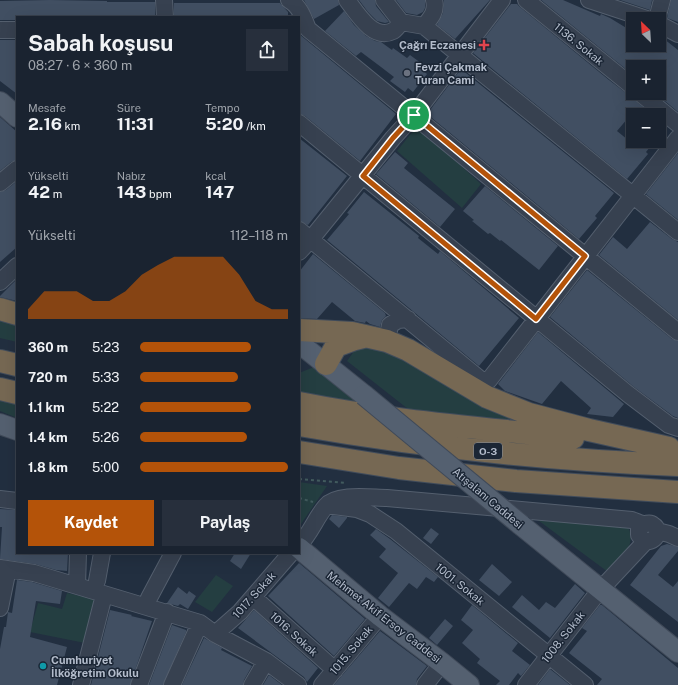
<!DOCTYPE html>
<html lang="tr">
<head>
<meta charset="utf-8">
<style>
  :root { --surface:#1a2330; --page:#272f3c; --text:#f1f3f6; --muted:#9fa4ab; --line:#38404c; --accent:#b45309 }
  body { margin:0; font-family:"Public Sans",sans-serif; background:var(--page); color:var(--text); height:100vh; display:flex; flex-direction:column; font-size:15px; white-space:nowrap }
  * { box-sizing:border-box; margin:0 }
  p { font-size:13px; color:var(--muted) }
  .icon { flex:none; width:22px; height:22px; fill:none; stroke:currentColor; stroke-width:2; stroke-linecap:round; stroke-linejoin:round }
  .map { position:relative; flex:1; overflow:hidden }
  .sheet { position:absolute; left:16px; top:16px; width:284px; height:538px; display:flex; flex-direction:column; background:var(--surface); border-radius:0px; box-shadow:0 4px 16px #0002,0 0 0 1px var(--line) }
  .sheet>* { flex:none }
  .needle { width:26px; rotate:335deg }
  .fabs { position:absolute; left:626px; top:12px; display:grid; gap:8px }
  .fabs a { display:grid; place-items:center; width:40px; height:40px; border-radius:0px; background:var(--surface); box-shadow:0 4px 16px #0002,0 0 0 1px var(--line); font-size:20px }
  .pin { position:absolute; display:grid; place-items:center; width:34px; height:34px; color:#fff; margin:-17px; border:2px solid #fff; border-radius:50%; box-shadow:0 1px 4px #0007 }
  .round { display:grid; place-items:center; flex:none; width:42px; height:42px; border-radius:0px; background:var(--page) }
  .head { display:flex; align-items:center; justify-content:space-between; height:68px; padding:0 12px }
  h1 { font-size:22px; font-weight:700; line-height:30px }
  .metrics { display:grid; grid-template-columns:repeat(3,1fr); gap:6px; height:68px; padding:4px 12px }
  .metrics div { display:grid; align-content:center }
  .metrics b { font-size:17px; font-weight:700 }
  .metrics small { font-size:11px; font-weight:400 }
  .metrics p { font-size:11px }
  .chart { height:112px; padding:8px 12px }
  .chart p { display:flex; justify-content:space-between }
  .chart svg { width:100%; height:72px; margin-top:4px; fill:var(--accent); opacity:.7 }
  .button { display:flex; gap:8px; margin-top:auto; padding:8px 12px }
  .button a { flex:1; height:46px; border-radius:0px; background:var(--accent); color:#fff; font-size:16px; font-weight:700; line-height:46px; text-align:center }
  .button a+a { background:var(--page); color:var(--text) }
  ul { padding:0 12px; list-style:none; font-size:13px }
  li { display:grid; grid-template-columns:64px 48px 1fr; align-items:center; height:30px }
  li i { height:10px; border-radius:5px; background:var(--accent) }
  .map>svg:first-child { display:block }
  .green { fill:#243e41 }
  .building { fill:#414f62 }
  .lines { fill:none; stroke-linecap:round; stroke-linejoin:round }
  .minor-casing { stroke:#545f6e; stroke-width:18 }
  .major-casing { stroke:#404a59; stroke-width:22 }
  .highway-casing { stroke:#414c5b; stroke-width:24 }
  .path { stroke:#425b5e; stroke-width:2; stroke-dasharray:3 3; stroke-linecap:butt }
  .minor { stroke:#374150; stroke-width:16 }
  .major { stroke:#546070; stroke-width:20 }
  .highway { stroke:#766853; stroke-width:22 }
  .major-bridge-casing { stroke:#404a59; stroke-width:22; stroke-linecap:butt }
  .major-bridge { stroke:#546070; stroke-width:20 }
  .route-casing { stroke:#fff; stroke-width:8 }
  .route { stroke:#b45309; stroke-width:5 }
  .health-dot { fill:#e0444e; stroke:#1b2635; stroke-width:1.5 }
  .worship-dot { fill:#6b7280; stroke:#1b2635; stroke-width:1.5 }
  .culture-dot { fill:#0f9aa8; stroke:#1b2635; stroke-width:1.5 }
  .labels { text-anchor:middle; stroke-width:3; stroke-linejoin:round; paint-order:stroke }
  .shield { fill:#1b2635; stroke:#858f9e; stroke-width:1 }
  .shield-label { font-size:10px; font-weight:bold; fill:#b3bccb }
  .street-label { font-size:11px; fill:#b3bccb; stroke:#1b2635 }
  .poi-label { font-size:11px; font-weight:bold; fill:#b3bccb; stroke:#1b2635; text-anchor:start }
</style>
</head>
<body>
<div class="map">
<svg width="678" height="685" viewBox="0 0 678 685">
  <rect width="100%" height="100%" fill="#222f40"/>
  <path class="green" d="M 417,126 L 481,184 L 462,208 L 397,151 Z
    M 0,314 L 17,320 L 17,342 L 0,338 Z
    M 367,344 L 563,432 L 408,409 L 347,361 L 357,347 Z
    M 314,367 L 360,404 L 299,394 L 299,373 Z
    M 0,399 L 17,403 L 17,418 L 0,411 Z
    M 299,482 L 327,486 L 299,527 Z
    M 531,515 L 620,525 L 629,529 C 636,548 620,559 608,572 Z
    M 216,575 L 233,586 L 212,612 L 195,602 Z
    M 67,593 L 98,600 L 85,643 L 30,632 L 38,603 L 62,609 Z"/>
  <path class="building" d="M 50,0 L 107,1 L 107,2 L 155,2 L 155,17 L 17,17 L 17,20 L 0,20 L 0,1 Z
    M 304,0 L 338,0 L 339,5 L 314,19 Z
    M 359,0 L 375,0 L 376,6 L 389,22 L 385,23 L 377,21 L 368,12 Z
    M 396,0 L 425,0 L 425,8 L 423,12 L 417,15 L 406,13 Z
    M 444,0 L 490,0 L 455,39 L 437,25 L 443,13 Z
    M 541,0 L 563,0 L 600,16 L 601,14 L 610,18 L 633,32 L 633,45 L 659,45 L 659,35 L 678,50 L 678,112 L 659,96 L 659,67 L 633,67 L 633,75 Z
    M 620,0 L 652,0 L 650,10 Z
    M 671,0 L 678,0 L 678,22 L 667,18 Z
    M 174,3 L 280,3 L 288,12 L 288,17 L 174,17 Z
    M 511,4 L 517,4 L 520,7 L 609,80 L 630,96 L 652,115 L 633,115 L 633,122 L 628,118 L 617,131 L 633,144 L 635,141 L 655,141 L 646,152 L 648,154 L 627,179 L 473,53 Z
    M 344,11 L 354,25 L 366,36 L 375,41 L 381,42 L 392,50 L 393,48 L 407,58 L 410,55 L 425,66 L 422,70 L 427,74 L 413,92 L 408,88 L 405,92 L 390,81 L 394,77 L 381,67 L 361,52 L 356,56 L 325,31 Z
    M 299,34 L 396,114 L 360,161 L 305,116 L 299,114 Z
    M 0,40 L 17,40 L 17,94 L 0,81 Z
    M 461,69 L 614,193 L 595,216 L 597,218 L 579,239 L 427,114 Z
    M 0,117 L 17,132 L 17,160 L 11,162 L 0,171 Z
    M 659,121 L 667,127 L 659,136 Z
    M 299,138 L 347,176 L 308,225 L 299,221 Z
    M 395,152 L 408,163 L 404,168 L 455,209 L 440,227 L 376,174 Z
    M 678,153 L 678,220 L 646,194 Z
    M 17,181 L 17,247 L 0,262 L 0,192 L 6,190 Z
    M 485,186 L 558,246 L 539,270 L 501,240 L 500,241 L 490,233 L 488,234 L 472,221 L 474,220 L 463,211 Z
    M 364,192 L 419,236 L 418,238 L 438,254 L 440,251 L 519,318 L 479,366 L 327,240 L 349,214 L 347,213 Z
    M 650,222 L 672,239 L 678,242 L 678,320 L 599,255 L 613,237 L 627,249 Z
    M 313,254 L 385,313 L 386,316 L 382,320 L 380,327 L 370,324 L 366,321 L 365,323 L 355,321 L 332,302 L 317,319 L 299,318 L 299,272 Z
    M 587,270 L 672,339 L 678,341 L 678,418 L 673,416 L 634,387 L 550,317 Z
    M 17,279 L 17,301 L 0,297 L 0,296 Z
    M 538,332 L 624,404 L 613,417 L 587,414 L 591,408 L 561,381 L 542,404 L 505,391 L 498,384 Z
    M 0,509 L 17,510 L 17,553 L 68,553 L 67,571 L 56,570 L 35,564 L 0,559 L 2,527 L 0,527 Z
    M 332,515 L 347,517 L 347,518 L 339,528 L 329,519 Z
    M 431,528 L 439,534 L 431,544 L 423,538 Z
    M 376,529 L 390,539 L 438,577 L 434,582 L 426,577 L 417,589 L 409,583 L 389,607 L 378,598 L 398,573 L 379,557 L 386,549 L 370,535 Z
    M 667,544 L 678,547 L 678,551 L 658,575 L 673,587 L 678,581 L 678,622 L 630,585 L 661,546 Z
    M 235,553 L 251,553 L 241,569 L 230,561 Z
    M 299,563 L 365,619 L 334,656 L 268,596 Z
    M 492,564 L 512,582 L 499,596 L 479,580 Z
    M 17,580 L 32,582 L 62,591 L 60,604 L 36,601 L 30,637 L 67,647 L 57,685 L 0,685 L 0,649 L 4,627 L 6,627 L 8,612 L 12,613 Z
    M 575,584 L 585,593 L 550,638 L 512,607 L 522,595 L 539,610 L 546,602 L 555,608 Z
    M 178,587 L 187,594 L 189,591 L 196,596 L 188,609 L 180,604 L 178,606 L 167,603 Z
    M 472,605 L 518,643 L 512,651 L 530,665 L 521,676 L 518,673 L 509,685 L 496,685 L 500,681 L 477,663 L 480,659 L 462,643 L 473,630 L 461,620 Z
    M 600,605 L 602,605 L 678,668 L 678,685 L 597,685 L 602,679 L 569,653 L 587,631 L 582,628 Z
    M 110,610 L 132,615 L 131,616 L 152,621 L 130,685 L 91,685 Z
    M 254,610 L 318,668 L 307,682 L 304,677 L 238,628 Z
    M 445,619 L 453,626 L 437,645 L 429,638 Z
    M 172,625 L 186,630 L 186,632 L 163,685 L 149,685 Z
    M 380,631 L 427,666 L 417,679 L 416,685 L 334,685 Z
    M 204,638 L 222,648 L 221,650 L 252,666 L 244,680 L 243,685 L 182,685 Z
    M 550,669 L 570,685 L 538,685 Z
    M 269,675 L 282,685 L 263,685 Z"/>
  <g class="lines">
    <g class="minor-casing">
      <path id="minor" d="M 164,0 L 165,17
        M 289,0 C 300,6 304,19 308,29 L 678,332
        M 347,0 C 357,13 373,41 393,31 C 396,29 399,25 401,22 L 424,26 C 431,18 437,11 434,0
        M 384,0 L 401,22
        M 526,0 L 633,87
        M 589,0 L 647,19
        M 657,19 L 662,0
        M 659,24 L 678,34
        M 424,26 L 678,232
        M 0,30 L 17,30
        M 640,93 L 678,124
        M 299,123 L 628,394 L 669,425 L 678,428
        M 0,183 L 17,169
        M 299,230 L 481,380 L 489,380 L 678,138
        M 299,252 L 311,239 L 393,138 L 414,115 L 502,0
        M 0,282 L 17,266
        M 387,341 L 390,325 L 398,320 L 408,319
        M 0,499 L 17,501
        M 334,506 L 357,509 L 370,514 L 396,531 L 585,685
        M 657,531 L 669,534 L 678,538
        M 299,545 C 311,533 316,517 326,506 C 337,493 371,498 387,498 L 632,520 C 635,521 640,524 644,524 C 648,524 650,522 653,525 C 663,531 654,545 643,540 L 639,535 L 639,529 L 644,524
        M 0,568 L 34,573 L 200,623 L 215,634 L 266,661 L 298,685
        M 97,581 L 102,553
        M 77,586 L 78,553
        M 253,597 L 335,670
        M 149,598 L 173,553
        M 0,608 L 8,569
        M 215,634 L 240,612 L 291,553
        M 81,685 L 104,595
        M 139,685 L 167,612
        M 172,685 L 200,623
        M 252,685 L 266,661
        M 322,685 L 380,616
        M 425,685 L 442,663
        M 526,685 L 600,590 L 646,541"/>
    </g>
    <g class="major-casing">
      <path id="major" d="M 0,102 L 17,117
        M 299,343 L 364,395
        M 0,424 L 17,430
        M 521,525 L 678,652
        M 299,548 L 380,616 L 442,663 L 469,685"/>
    </g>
    <g class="highway-casing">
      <path id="highway" d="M 0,309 L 17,314
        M 299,330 L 352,333 L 387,341 L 408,350 L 487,397 L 529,414 L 589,430 L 669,448
        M 0,361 L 17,365
        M 326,364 L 336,346 L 355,339 L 363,337
        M 0,389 L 17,393
        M 299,403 C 389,421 482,428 573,438
        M 299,425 C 424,447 551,460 678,465
        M 299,452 L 399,468 L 516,481 L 678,492"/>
    </g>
    <path class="path" d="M 299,479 L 346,483
      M 299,498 L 313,502"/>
    <use href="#minor" class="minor"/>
    <use href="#major" class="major"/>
    <use href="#highway" class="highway"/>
    <g class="major-bridge-casing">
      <path id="major-bridge" d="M 364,395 L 521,525"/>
    </g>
    <use href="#major-bridge" class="major-bridge"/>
  </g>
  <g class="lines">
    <g class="route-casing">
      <path id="route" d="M 414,115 L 585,256 L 536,319 L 363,176 L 393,138 Z"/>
    </g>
    <use href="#route" class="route"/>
  </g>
  <path class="health-dot" d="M482 39h4v4h4v4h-4v4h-4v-4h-4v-4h4z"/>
  <circle class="worship-dot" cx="407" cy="73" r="4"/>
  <circle class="culture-dot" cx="43" cy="666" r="4"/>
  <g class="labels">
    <rect class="shield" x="474" y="443" width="28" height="16" rx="3"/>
    <g class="shield-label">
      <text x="488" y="455">O-3</text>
    </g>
    <g class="street-label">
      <text transform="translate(579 44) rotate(39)" y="4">1136. Sokak</text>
      <text transform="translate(488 498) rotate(40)" y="4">Atışalanı Caddesi</text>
      <text transform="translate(460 584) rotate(39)" y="4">1001. Sokak</text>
      <text transform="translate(254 595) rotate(-48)" y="4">1017. Sokak</text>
      <text transform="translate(384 617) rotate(38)" y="4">Mehmet Akif Ersoy Caddesi</text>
      <text transform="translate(294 634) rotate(42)" y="4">1016. Sokak</text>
      <text transform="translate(563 637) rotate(-52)" y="4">1008. Sokak</text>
      <text transform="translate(351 650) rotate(-50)" y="4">1015. Sokak</text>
    </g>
    <g class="poi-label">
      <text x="476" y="49" text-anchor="end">Çağrı Eczanesi</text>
      <text x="415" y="71">Fevzi Çakmak<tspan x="415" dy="13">Turan Cami</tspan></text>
      <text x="51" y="664">Cumhuriyet<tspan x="51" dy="13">İlköğretim Okulu</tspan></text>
    </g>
  </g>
</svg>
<div class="fabs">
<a><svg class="needle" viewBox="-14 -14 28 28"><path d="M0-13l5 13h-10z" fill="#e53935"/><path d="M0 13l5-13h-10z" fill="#9fa4ab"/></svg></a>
<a>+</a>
<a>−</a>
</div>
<div class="pin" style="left:414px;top:115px;background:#1e9e55"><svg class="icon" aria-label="arrive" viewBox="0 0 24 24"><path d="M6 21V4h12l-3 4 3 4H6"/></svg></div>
<section class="sheet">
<div class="head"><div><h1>Sabah koşusu</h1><p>08:27 · 6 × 360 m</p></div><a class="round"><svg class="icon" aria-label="share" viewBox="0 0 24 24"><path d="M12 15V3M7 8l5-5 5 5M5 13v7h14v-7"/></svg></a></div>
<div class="metrics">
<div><p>Mesafe</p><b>2.16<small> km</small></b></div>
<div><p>Süre</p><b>11:31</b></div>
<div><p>Tempo</p><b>5:20<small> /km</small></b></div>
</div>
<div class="metrics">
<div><p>Yükselti</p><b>42<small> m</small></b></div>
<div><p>Nabız</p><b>143<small> bpm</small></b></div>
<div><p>kcal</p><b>147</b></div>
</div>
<div class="chart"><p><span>Yükselti</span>112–118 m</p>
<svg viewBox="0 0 160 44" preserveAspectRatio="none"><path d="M0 44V38L10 27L20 27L30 27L40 33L50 33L60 27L70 17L80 11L90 6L100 6L110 6L120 6L130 17L140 33L150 38L160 38V44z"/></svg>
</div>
<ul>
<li><b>360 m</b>5:23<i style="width:75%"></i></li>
<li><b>720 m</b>5:33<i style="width:66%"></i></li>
<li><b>1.1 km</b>5:22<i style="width:75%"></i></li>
<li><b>1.4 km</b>5:26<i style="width:72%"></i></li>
<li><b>1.8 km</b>5:00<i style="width:100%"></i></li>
</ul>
<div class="button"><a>Kaydet</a><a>Paylaş</a></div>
</section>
</div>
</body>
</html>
